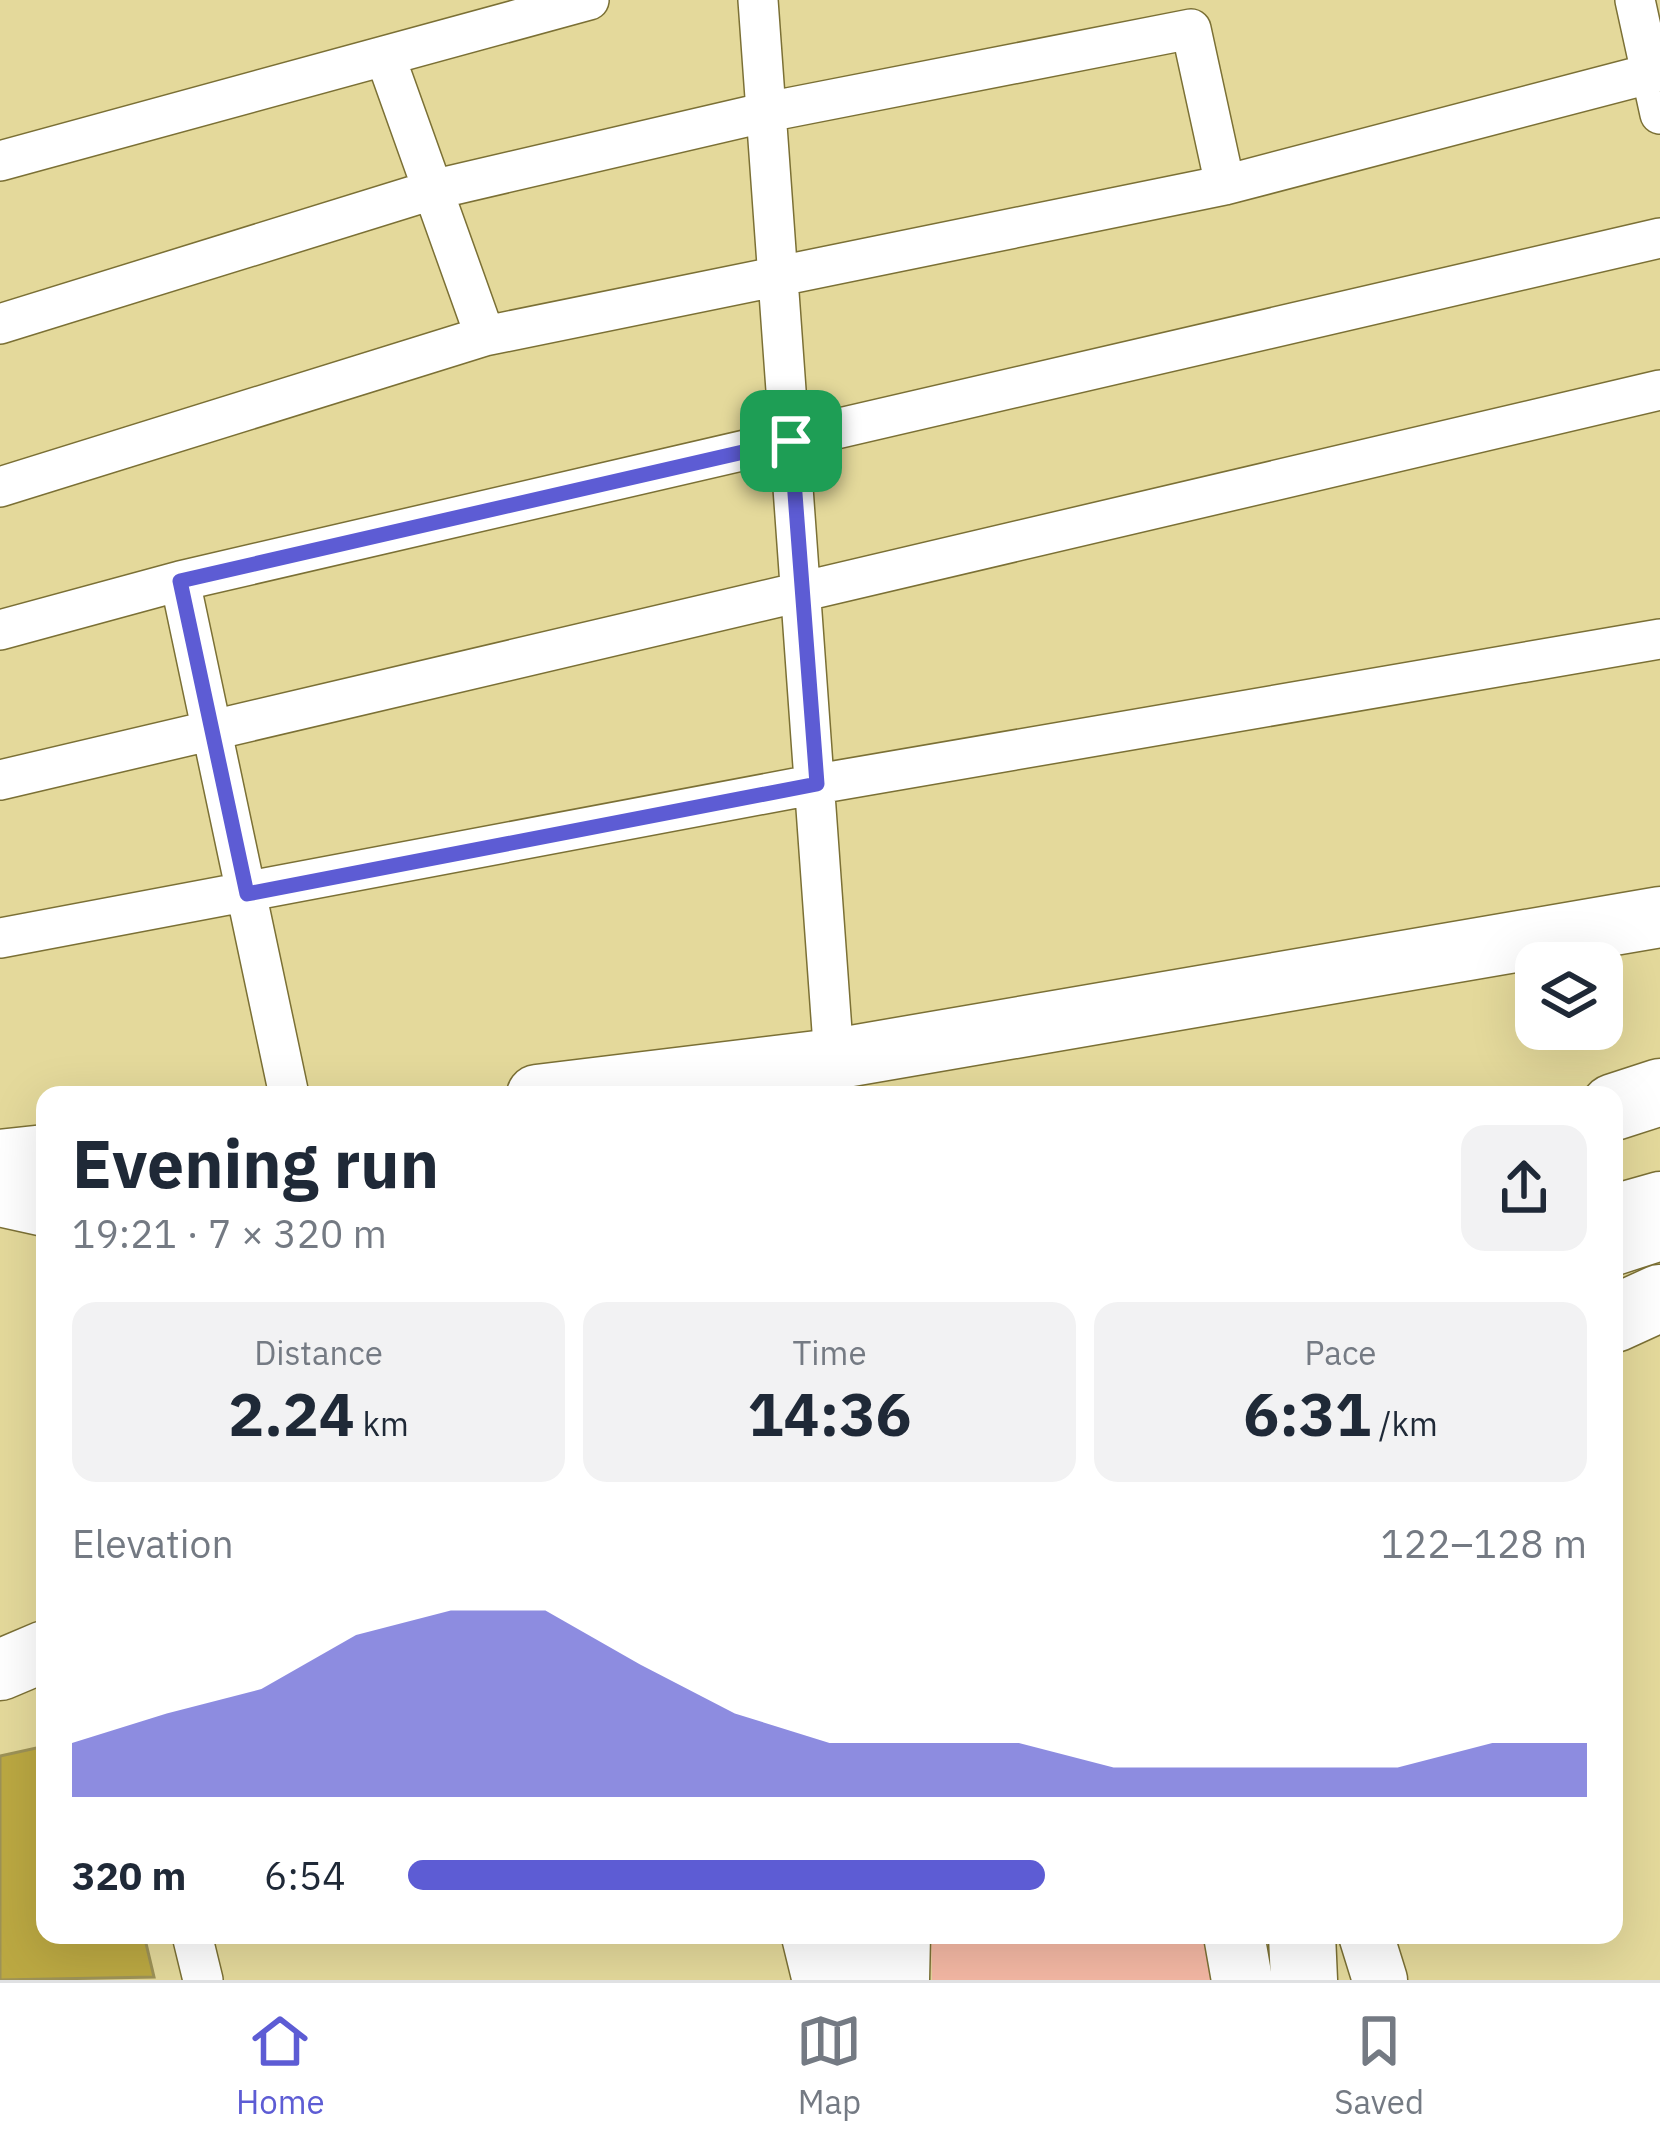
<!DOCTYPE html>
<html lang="en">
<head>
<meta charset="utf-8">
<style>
  :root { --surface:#fff; --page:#f2f2f3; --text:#1f2937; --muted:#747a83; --line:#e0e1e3; --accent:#5d5cd4 }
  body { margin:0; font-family:"IBM Plex Sans",sans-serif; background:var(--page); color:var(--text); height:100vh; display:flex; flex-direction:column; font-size:45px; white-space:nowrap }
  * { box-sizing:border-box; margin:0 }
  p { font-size:39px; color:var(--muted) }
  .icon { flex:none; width:66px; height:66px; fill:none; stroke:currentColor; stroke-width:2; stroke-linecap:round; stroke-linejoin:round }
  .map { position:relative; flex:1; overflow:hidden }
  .details { position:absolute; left:36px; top:1086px; width:1587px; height:858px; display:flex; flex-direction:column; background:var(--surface); border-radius:24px; box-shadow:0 12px 48px #0002 }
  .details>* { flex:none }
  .controls { position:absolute; left:1515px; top:942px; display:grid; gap:24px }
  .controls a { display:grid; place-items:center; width:108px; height:108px; border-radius:24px; background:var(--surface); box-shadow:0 12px 48px #0002; font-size:60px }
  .pin { position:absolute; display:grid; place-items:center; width:102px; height:102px; color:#fff; margin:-51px; border-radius:24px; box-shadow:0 6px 18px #0006 }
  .round { display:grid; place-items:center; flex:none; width:126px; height:126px; border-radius:24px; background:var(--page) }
  .overview { display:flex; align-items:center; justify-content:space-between; height:204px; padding:0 36px }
  h1 { font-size:66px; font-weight:700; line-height:90px }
  .metrics { display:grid; grid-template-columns:repeat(3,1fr); gap:18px; height:204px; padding:12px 36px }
  .metrics div { display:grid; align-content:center; border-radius:24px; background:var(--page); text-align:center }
  .metrics b { font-size:60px; font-weight:700 }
  .metrics small { font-size:33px; font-weight:400 }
  .metrics p { font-size:33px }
  .chart { height:336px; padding:24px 36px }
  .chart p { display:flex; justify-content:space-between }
  .chart svg { width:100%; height:216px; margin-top:12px; fill:var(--accent); opacity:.7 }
  ul { padding:0 36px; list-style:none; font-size:39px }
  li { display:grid; grid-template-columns:192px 144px 1fr; align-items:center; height:90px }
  li i { height:30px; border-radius:15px; background:var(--accent) }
  .menu { display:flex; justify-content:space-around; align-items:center; height:168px; border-top:3px solid var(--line); background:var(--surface); font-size:33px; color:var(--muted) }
  .menu a { display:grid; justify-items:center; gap:6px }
  .menu .selected { color:var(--accent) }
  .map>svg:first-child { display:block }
  .green { fill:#f4b8a4 }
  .building { fill:#bba842; stroke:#9d9257; stroke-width:3 }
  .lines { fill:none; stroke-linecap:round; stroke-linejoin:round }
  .street-casing { stroke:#7b7035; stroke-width:42 }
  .secondary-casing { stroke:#7b7035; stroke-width:57 }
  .primary-casing { stroke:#7b7035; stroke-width:63 }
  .highway-casing { stroke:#7b7035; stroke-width:69 }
  .street { stroke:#fff; stroke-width:39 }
  .secondary { stroke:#fff; stroke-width:54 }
  .primary { stroke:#fff; stroke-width:60 }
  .highway { stroke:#fff; stroke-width:66 }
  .route-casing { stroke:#fff; stroke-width:24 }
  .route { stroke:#5d5cd4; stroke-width:15 }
</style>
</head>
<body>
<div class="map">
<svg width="1660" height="1980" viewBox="0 0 1660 1980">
  <rect width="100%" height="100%" fill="#e4d99b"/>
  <path class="green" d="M 931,1935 L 1215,1935 L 1223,1980 L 932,1980 Z"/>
  <path class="building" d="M 45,1746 L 45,1935 L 144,1935 L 154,1977 L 0,1980 L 0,1756 Z"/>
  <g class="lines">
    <g class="street-casing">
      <path id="street" d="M 758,0 L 834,1059
        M 1635,0 L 1660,114
        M 385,56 L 485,336
        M 0,161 L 589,0
        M 0,324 L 432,190 L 767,112 L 1191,29 L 1225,185
        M 0,487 L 485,336 L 1225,185 L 1660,71
        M 180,581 L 289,1095
        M 0,630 L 180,581 L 1660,238
        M 0,780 L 1660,390
        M 0,938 L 817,784 L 1660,639
        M 192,1935 L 203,1980
        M 801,1935 L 812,1980"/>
    </g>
    <g class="secondary-casing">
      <path id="secondary" d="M 1614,1248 L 1660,1233
        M 1366,1935 L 1380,1980"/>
    </g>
    <g class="primary-casing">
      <path id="primary" d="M 537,1095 L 834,1059 L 1660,917
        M 0,1160 L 45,1155
        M 0,1196 L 45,1206
        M 1614,1215 L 1660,1202
        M 0,1670 L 45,1651
        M 1234,1935 L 1242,1980"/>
    </g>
    <g class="highway-casing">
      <path id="highway" d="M 1614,1107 L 1660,1092
        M 1614,1319 L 1660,1298
        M 840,1935 L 846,1980
        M 1302,1935 L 1304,1980
        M 896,1980 L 897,1935"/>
    </g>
    <use href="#street" class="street"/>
    <use href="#secondary" class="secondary"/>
    <use href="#primary" class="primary"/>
    <use href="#highway" class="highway"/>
  </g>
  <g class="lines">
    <g class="route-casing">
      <path id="route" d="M 791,441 L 817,784 L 247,894 L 180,581 Z"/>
    </g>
    <use href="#route" class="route"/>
  </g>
</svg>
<div class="controls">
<a><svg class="icon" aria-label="layers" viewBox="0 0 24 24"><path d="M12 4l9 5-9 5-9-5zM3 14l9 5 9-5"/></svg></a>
</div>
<div class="pin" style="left:791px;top:441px;background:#1e9e55"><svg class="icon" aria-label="arrive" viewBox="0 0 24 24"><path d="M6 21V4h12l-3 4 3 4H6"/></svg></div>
<section class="details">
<div class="overview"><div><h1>Evening run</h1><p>19:21 · 7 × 320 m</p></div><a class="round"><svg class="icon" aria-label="share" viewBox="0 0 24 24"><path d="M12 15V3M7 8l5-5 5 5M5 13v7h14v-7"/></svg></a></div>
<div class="metrics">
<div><p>Distance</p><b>2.24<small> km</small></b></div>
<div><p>Time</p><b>14:36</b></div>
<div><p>Pace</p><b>6:31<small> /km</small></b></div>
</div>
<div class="chart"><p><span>Elevation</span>122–128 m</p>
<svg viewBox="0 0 160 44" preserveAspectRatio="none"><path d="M0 44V33L10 27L20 22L30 11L40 6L50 6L60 17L70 27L80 33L90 33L100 33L110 38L120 38L130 38L140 38L150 33L160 33V44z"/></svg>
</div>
<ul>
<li><b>320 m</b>6:54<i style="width:54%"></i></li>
</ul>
</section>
</div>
<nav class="menu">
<a class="selected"><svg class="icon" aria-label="home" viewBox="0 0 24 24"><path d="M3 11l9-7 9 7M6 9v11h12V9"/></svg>Home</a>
<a><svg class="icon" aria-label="map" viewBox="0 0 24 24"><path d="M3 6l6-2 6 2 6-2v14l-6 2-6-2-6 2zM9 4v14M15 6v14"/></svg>Map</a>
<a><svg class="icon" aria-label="saved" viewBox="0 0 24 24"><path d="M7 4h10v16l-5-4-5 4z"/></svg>Saved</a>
</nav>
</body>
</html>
